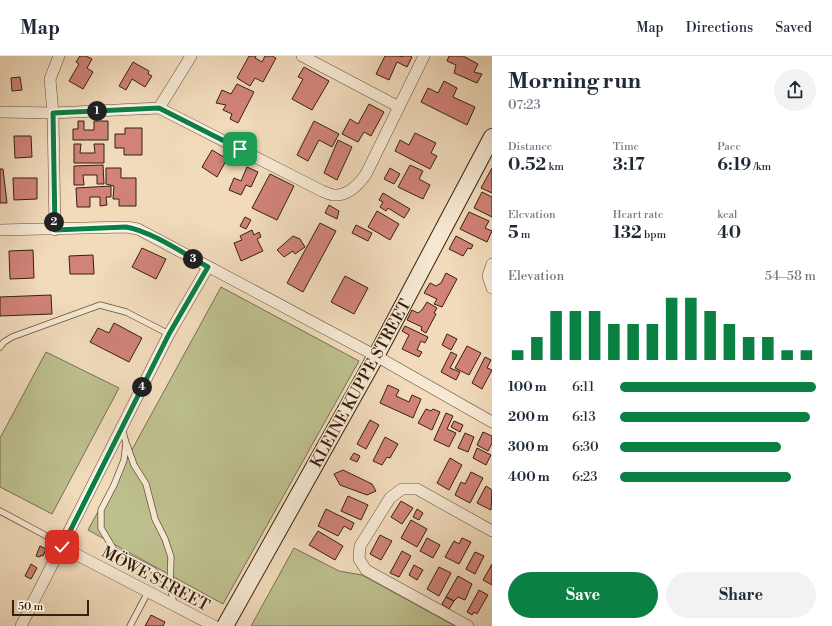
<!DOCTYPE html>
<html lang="en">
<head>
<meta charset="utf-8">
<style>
  :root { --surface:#fff; --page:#f2f2f3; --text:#1f2937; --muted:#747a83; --line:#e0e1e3; --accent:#0b8043 }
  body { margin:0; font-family:"Libre Bodoni",serif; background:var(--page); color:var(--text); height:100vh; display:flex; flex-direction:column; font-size:15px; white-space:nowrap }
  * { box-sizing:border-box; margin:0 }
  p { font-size:13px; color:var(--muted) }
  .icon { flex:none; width:22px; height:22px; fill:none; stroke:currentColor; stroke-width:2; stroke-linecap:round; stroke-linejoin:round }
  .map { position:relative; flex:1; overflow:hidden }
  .side { display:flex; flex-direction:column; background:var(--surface); width:340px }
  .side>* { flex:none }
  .scale { position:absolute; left:12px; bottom:10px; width:77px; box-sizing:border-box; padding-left:4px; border:2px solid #372010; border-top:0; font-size:11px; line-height:14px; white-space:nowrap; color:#372010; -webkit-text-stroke:3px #f6e8d3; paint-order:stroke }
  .pin { position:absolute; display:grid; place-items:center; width:34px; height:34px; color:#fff; margin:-17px; border-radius:8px; box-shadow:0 2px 6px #0006 }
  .km { position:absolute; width:20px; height:20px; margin:-10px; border-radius:50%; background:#222; color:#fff; font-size:11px; line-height:20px; text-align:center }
  .round { display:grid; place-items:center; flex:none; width:42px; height:42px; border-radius:21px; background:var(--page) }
  .headline { display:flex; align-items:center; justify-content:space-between; height:68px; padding:0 16px }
  h1 { font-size:22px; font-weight:800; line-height:30px }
  .figures { display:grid; grid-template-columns:repeat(3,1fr); gap:6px; height:68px; padding:4px 16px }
  .figures div { display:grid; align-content:center }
  .figures b { font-size:17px; font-weight:800 }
  .figures small { font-size:11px; font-weight:400 }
  .figures p { font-size:11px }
  .chart { height:112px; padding:8px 16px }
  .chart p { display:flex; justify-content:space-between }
  .chart svg { width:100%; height:72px; margin-top:4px; stroke:var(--accent); stroke-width:6 }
  .action { display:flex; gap:8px; margin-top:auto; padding:8px 16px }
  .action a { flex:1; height:46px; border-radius:24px; background:var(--accent); color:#fff; font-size:16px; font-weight:800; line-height:46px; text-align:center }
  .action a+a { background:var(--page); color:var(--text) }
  ul { padding:0 16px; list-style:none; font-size:13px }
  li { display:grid; grid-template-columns:64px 48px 1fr; align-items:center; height:30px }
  li i { height:10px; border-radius:5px; background:var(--accent) }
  header { display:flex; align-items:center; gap:24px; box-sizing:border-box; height:56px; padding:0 20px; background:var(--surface); border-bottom:1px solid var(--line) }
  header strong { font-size:19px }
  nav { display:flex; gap:22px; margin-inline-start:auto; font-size:14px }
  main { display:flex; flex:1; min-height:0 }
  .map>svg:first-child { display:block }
  .green { fill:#bdbf8e; stroke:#7a704f }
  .building { fill:#d18379; stroke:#372010 }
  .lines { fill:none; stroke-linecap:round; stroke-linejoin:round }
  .lane-casing { stroke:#664f3b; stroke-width:7 }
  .street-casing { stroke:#664f3b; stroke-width:12 }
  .secondary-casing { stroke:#372010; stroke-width:18 }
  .lane { stroke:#f6e8d3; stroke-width:5.5 }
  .street { stroke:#f6e8d3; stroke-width:11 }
  .secondary { stroke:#f6e8d3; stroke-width:16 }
  .route-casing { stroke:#fff; stroke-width:8 }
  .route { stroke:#0b8043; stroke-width:5 }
  .labels { text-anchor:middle; stroke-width:3; stroke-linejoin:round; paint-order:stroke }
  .street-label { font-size:16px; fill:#372010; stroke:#f6e8d3 }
</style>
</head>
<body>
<header>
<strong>Map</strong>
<nav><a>Map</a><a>Directions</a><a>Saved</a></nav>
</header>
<main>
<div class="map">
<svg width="492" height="570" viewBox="0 0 492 570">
  <rect width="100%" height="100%" fill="#f1dbbb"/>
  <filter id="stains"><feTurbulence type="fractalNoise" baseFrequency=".005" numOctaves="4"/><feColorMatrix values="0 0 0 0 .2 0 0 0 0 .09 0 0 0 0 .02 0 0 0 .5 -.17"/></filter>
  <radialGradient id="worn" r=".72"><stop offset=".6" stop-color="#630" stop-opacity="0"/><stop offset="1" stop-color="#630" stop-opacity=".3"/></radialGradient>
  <path class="green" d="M 221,231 L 359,305 L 223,548 L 88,474 Z
    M 46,296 L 119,332 L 52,458 L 0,431 L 0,382 Z
    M 294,492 L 339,515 L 362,519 L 455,570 L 251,570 Z"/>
  <path class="building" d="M 80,0 L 86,0 L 92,3 L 87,12 L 93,16 L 83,33 L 69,25 L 79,8 L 76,6 Z
    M 249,0 L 256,0 L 255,2 L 262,6 L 265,0 L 272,0 L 276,2 L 263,26 L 255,22 L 250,30 L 237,22 Z
    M 385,0 L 399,0 L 402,1 L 403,0 L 410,0 L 412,1 L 407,11 L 397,6 L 389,24 L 376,18 Z
    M 449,0 L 463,0 L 478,8 L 474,16 L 482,18 L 477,27 L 454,17 L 456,9 L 447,5 Z
    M 133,6 L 149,15 L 148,18 L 152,20 L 145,31 L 132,23 L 126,34 L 119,30 Z
    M 304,11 L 329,25 L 312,54 L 292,43 L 303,23 L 298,21 Z
    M 20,21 L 22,34 L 12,35 L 11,22 Z
    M 444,25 L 457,32 L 453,41 L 475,51 L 467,69 L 421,46 L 428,32 L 438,37 Z
    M 237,28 L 254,36 L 238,67 L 230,63 L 232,58 L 223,54 L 226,49 L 216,47 L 222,34 L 231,38 Z
    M 369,48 L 384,56 L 371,80 L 364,76 L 358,86 L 342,78 L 350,63 L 358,68 Z
    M 78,65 L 84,65 L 84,74 L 94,74 L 94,65 L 108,65 L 108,84 L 73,84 L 73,73 L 78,73 Z
    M 314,65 L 339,78 L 332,91 L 319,84 L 308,105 L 297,99 Z
    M 125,72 L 142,72 L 142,99 L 124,99 L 124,92 L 115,92 L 115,78 L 125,78 Z
    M 415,77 L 436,87 L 431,97 L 437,100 L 430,113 L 395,95 L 400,84 L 409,89 Z
    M 14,80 L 31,80 L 32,101 L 15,102 Z
    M 338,84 L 352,91 L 337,124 L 324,117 Z
    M 74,88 L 81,88 L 80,97 L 95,97 L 94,88 L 104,88 L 104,107 L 74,107 Z
    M 212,94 L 227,103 L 217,121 L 202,111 Z
    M 103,109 L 104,128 L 97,128 L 97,119 L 83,119 L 84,129 L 74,129 L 74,110 Z
    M 410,109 L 423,115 L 419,123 L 430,129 L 423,143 L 398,131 Z
    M 247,111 L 258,116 L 251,131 L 246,129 L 241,139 L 229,134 L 234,122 L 241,125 Z
    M 106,112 L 121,112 L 121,122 L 136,122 L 136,150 L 119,150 L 119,143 L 113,143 L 114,130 L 106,128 Z
    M 390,112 L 400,118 L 394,128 L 384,123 Z
    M 492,112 L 492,137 L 481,132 Z
    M 0,113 L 3,113 L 7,147 L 0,147 Z
    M 270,118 L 294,130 L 277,164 L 252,152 Z
    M 13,122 L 37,122 L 37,143 L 14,144 Z
    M 111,130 L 111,141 L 106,141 L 107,149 L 100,150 L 100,141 L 90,141 L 90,151 L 77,151 L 76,132 Z
    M 482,136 L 492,141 L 492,161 L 474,152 Z
    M 383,137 L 410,153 L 404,162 L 388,152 L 386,155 L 380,151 L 383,146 L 379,144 Z
    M 329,149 L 339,155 L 337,163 L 325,157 Z
    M 377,155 L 399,168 L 390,184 L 368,171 Z
    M 469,156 L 489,165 L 485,172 L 492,175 L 487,186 L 460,173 Z
    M 245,161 L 251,164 L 246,173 L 240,170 Z
    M 320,167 L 336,175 L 303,236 L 287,227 Z
    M 356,169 L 372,177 L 368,185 L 352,177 Z
    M 252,174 L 254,179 L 259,176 L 261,181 L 257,183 L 263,195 L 241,205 L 234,187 L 242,184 L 240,180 Z
    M 293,180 L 300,183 L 305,191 L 295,198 L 293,195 L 284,201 L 277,194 Z
    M 456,180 L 473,189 L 471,193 L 468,192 L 463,200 L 449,193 Z
    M 142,192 L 166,203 L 156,223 L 132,211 Z
    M 33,194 L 34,222 L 10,223 L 9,195 Z
    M 93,199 L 94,218 L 70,218 L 69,200 Z
    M 446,217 L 457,223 L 442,251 L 434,248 L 437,243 L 424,237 L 430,227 L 436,230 L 441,227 Z
    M 345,220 L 368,232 L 354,258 L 331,246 Z
    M 51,239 L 52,258 L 0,260 L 0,241 Z
    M 427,246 L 437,252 L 434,257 L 436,258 L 426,277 L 421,274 L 422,271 L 407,264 L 412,254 L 418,257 L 422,254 Z
    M 114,267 L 142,282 L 129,306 L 90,286 L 98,272 L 109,277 Z
    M 405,270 L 428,281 L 425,287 L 421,285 L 417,294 L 422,296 L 419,301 L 402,293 L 409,279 L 402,275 Z
    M 447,278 L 457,283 L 451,294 L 442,289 Z
    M 467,290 L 481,297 L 469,319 L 455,312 Z
    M 451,296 L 457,299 L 450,312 L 460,316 L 456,324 L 441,316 Z
    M 485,301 L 491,304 L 487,312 L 492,314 L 482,333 L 472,327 Z
    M 388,329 L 399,334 L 396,340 L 409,346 L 412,339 L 421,343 L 413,362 L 380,347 Z
    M 426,353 L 431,355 L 433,353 L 440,356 L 432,374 L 418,367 Z
    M 446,357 L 453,360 L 447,373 L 456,377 L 449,391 L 434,384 Z
    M 370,364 L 379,369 L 366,393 L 357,388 Z
    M 454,365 L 463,369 L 460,376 L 451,371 Z
    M 483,376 L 492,380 L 492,387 L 488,395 L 477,389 Z
    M 465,377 L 474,381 L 468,396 L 458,392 Z
    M 385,381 L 398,388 L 390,402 L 387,401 L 382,409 L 373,405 Z
    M 477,392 L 491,399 L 486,409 L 473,402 Z
    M 354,397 L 360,400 L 357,406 L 350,403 Z
    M 450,402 L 462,409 L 449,434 L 437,427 Z
    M 343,414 L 372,428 L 376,435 L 367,439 L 340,429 L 334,418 Z
    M 471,416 L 483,422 L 470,447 L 455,439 L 461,426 L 465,428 Z
    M 486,430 L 492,434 L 491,454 L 477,447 Z
    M 348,440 L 368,449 L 361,464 L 341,455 Z
    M 401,445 L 413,452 L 402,468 L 391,461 Z
    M 326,453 L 354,467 L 351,474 L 344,470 L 338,480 L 318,470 Z
    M 417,453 L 423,457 L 419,464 L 413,461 Z
    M 411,464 L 427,473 L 417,491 L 401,482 Z
    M 318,475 L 343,490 L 335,504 L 309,489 Z
    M 380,479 L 392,485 L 381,504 L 370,498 Z
    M 427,482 L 440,489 L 433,502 L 420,495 Z
    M 462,482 L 471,486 L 459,508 L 445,501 L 454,485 L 459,488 Z
    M 40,490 L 46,493 L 43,500 L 41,499 L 40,501 L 36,500 Z
    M 402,495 L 411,500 L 399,521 L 390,517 Z
    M 475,496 L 484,500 L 475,518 L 466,513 Z
    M 31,508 L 37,512 L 31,523 L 25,520 Z
    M 492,508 L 492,529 L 483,524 Z
    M 414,509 L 423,514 L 417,524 L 409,519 Z
    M 439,511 L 451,517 L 439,540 L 427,533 Z
    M 458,520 L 472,528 L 465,544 L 458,541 L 454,545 L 446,541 Z
    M 479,534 L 488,539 L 477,558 L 474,556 L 472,559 L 467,556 Z
    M 446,541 L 454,545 L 449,553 L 442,548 Z
    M 151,559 L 165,566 L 163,570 L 145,570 Z"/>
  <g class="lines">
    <g class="lane-casing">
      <path id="lane" d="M 0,291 L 4,286 L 12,281 L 100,249 L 126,256 L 169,278
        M 122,372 L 126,387 L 124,404 L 114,429 L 101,454 L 101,472 L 114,494 L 153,514 L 170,530 L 174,548
        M 127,389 L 134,409 L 146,428 L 155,463 L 165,483 L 171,501 L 170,530
        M 0,455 L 54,484 L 62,491
        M 130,570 L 148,536"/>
    </g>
    <g class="street-casing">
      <path id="street" d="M 302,0 L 399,51
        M 159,52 L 191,0
        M 0,56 L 53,57 L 159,52 L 322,135 C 325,136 330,139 334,139 C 348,140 359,128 366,118 L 424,0
        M 0,174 L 127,171 L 138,173 L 376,300 L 492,366
        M 55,174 L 53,57 L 50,23 L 59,0
        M 492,208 L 488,220 L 492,232
        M 62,491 L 214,570
        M 21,570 L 169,278 L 208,211
        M 468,570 L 366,514 L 359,503 L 360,490 L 390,442 L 402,433 L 417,433 L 492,475"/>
    </g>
    <g class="secondary-casing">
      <path id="secondary" d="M 225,570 L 376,300 L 492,81"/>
    </g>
    <use href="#lane" class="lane"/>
    <use href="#street" class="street"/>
    <use href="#secondary" class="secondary"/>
  </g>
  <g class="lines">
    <g class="route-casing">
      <path id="route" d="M 62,491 L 169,278 L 208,211 C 186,199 151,175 126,171 L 55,174 L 53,57 L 159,52 L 240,93"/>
    </g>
    <use href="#route" class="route"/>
  </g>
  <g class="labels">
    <g class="street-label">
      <text transform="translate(360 327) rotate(-61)" y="6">KLEINE KUPPE STREET</text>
      <text transform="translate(156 522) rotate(28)" y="6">MÖWE STREET</text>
    </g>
  </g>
  <rect width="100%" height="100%" filter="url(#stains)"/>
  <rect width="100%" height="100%" fill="url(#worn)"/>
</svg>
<div class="scale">50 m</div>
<div class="pin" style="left:240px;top:93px;background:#1e9e55"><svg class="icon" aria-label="arrive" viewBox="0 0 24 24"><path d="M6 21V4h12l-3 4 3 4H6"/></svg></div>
<div class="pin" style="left:62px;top:491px;background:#d93025"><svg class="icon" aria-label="check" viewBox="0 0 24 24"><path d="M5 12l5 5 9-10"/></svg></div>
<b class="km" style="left:97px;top:55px">1</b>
<b class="km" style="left:54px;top:166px">2</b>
<b class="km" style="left:193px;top:203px">3</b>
<b class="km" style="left:142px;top:331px">4</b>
</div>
<section class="side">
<div class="headline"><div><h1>Morning run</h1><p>07:23</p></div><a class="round"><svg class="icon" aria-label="share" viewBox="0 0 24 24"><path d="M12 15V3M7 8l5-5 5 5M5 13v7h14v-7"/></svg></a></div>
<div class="figures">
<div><p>Distance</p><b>0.52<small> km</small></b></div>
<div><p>Time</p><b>3:17</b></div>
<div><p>Pace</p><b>6:19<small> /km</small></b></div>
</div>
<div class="figures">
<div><p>Elevation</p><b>5<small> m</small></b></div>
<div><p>Heart rate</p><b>132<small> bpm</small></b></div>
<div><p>kcal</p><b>40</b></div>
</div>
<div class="chart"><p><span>Elevation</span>54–58 m</p>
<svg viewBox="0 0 160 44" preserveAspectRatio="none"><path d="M5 44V38M15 44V30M25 44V14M35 44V14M45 44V14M55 44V22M65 44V22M75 44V22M85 44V6M95 44V6M105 44V14M115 44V22M125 44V30M135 44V30M145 44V38M155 44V38"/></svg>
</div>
<ul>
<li><b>100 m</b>6:11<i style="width:100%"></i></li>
<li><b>200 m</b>6:13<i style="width:97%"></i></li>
<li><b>300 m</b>6:30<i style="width:82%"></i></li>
<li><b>400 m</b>6:23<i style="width:87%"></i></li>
</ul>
<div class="action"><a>Save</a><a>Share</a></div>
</section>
</main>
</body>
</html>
